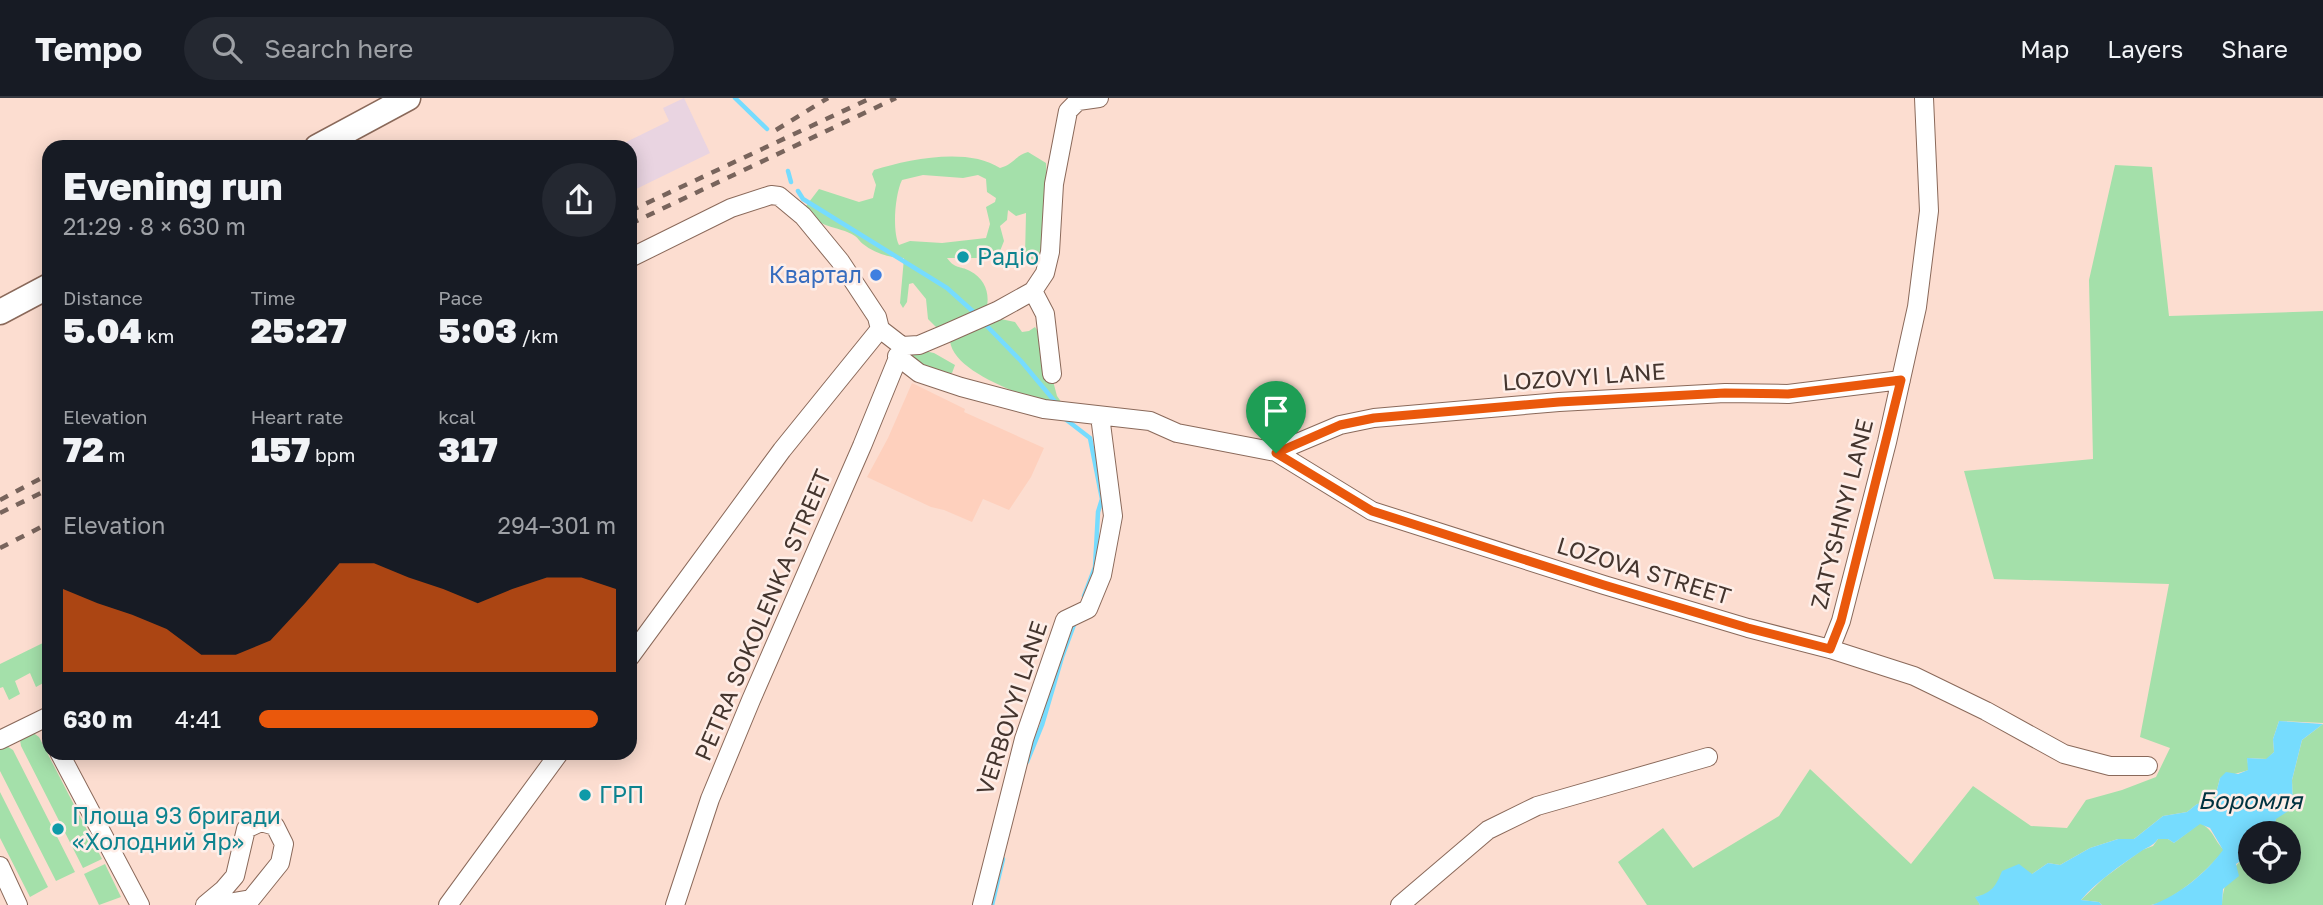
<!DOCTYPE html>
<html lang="en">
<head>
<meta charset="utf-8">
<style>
  :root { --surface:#171b24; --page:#242831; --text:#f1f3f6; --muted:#9ea1a6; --line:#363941; --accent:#ea580c }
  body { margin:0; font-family:"Golos Text",sans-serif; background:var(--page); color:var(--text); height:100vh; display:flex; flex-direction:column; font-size:26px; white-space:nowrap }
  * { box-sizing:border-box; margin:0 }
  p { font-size:23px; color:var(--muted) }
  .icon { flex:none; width:38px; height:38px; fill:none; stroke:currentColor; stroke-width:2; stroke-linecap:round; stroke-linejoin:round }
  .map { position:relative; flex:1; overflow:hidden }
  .drawer { position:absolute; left:42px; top:42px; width:595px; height:620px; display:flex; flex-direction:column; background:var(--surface); border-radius:21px; box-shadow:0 4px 18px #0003 }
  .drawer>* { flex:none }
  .buttons { position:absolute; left:2238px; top:723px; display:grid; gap:14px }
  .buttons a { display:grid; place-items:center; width:63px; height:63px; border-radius:50%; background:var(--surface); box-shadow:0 4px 18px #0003; font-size:35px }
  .pin { position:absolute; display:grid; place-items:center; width:60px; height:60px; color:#fff; margin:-72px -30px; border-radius:50% 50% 50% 0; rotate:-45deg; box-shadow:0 0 7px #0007 }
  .pin .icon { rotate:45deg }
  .round { display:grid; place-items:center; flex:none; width:74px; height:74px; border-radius:37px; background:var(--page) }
  .overview { display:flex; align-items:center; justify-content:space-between; height:119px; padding:0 21px }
  h1 { font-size:38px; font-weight:800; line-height:52px }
  .metrics { display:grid; grid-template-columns:repeat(3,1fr); gap:10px; height:119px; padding:7px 21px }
  .metrics div { display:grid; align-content:center }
  .metrics b { font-size:35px; font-weight:800 }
  .metrics small { font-size:19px; font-weight:400 }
  .metrics p { font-size:19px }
  .chart { height:196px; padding:14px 21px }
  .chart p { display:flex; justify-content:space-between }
  .chart svg { width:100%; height:126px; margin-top:7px; fill:var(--accent); opacity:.7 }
  ul { padding:0 21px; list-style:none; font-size:23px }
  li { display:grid; grid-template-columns:112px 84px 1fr; align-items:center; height:52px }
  li i { height:18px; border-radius:9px; background:var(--accent) }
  header { display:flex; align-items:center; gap:42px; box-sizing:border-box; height:98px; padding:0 35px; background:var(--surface); border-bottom:2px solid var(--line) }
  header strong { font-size:33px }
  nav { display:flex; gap:38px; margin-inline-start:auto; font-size:24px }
  .search { width:490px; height:63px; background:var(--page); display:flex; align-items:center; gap:18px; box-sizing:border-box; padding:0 24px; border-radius:38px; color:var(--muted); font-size:26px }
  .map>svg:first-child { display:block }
  .built { fill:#fed0bd }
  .industrial { fill:#e9d4e1 }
  .green { fill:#a4e0aa; fill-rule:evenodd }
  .water { fill:#76dcfe }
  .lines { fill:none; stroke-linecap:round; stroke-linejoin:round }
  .stream { stroke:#76dcfe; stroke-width:4.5 }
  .street-casing { stroke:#8a695a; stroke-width:20 }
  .secondary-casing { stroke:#8a695a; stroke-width:27 }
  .street { stroke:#fff; stroke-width:18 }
  .secondary { stroke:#fff; stroke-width:24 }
  .rail { stroke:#78645c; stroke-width:4.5; stroke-dasharray:9 9; stroke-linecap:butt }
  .route-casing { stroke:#fff; stroke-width:14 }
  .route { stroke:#ea580c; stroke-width:9 }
  .culture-dot { fill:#0f9aa8; stroke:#feeee8; stroke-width:2.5 }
  .shop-dot { fill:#3f7fe0; stroke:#feeee8; stroke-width:2.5 }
  .labels { text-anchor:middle; stroke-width:5; stroke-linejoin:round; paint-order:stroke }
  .culture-label { font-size:23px; fill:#0d838f; stroke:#feeee8; text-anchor:start }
  .shop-label { font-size:23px; fill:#366cbe; stroke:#feeee8; text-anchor:end }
  .street-label { font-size:23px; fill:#44352e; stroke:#feeee8 }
  .water-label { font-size:24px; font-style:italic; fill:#013341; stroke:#feeee8 }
</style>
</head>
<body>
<header>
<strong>Tempo</strong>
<div class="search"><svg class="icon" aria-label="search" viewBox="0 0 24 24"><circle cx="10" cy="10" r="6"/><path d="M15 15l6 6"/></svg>Search here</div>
<nav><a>Map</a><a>Layers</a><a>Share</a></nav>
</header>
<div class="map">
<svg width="2323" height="807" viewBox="0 0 2323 807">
  <rect width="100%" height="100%" fill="#fcddd0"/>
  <path class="built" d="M 912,285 L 965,311 L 964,314 L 1044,350 L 1031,379 L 1009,412 L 983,401 L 972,424 L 944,412 L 931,409 L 867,379 L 888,340 Z"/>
  <path class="industrial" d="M 684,0 L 710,55 L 630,94 L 630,49 L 616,49 L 669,23 L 663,10 Z"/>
  <path class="green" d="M 1028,54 L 1046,65 L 1047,81 L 1041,160 L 1035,162 L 1025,159 L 1026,115 L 1016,118 L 1008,112 L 1007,122 L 1000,128 L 1004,143 L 1000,153 L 985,160 L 947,160 C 956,172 959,167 970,173 C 987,182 991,199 985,215 L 939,232 L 928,221 L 926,201 L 913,185 L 909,186 L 907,204 L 903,210 L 900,205 L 904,160 C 890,160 874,155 863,146 C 860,144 858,140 855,138 C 838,127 814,131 806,108 L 819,91 L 859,104 L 873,100 L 876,87 L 872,76 L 874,72 C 909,61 968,49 1000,70 C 1013,67 1016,57 1028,54 ZM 923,77 L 963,80 L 978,77 L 986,81 L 987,94 L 996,100 L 995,104 L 986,109 L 990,126 L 986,140 L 942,145 L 910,143 L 899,147 C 892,133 895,96 902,82 Z
    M 2115,67 L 2152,69 L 2169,218 L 2323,213 L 2323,625 L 2279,623 L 2273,641 L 2274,654 L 2267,661 L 2247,660 L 2249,672 L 2220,680 L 2214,703 L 2197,706 L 2187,714 L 2163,718 L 2134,741 L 2118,741 L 2090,750 L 2060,767 L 2048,765 L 2032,776 L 1995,789 L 1987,796 L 1976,799 L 1980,807 L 1647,807 L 1618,764 L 1663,730 L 1693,770 L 1779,718 L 1810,671 L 1911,766 L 1973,688 L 2031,728 L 2067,730 L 2086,702 L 2122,692 L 2156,679 L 2170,650 L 2140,639 L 2169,486 L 1994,481 L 1964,373 L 2093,361 L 2089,182 Z
    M 996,220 L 1015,224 L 1022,234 L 1029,233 L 1035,229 L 1041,238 L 1057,298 L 1067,312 C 1038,302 954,278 950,243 Z
    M 915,251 L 934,255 L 955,267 L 952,275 L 934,277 L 908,256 Z
    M 49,542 L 49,566 L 42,570 L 47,583 L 36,589 L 30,575 L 15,583 L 20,596 L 9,602 L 3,589 L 0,590 L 0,566 Z
    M 2323,626 L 2323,807 L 2222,807 C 2223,785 2231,769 2249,756 L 2250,774 L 2289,774 L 2289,735 L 2274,735 L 2276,720 L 2293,710 L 2292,682 L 2302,642 Z
    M 32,634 L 39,639 L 102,761 L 83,770 L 21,648 L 20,642 Z
    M 5,647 L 13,652 L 75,774 L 56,783 L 0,673 L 0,648 Z
    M 0,694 L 48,789 L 30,799 L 0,740 Z
    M 2200,725 C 2214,732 2213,741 2224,752 C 2211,769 2173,804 2151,807 C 2137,807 2117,807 2102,807 L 2099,804 L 2081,802 L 2104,780 L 2142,752 L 2153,748 L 2158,741 L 2168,741 L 2174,745 Z
    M 105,766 L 121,799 L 99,807 L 84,776 Z"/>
  <path class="water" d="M 2279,623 L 2323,626 L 2302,642 L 2292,682 L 2293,710 L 2276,721 L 2274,735 L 2250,735 L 2250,757 L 2236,766 L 2239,778 L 2223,791 L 2222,807 L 2152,807 C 2179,797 2206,775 2223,752 L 2210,730 L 2200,726 L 2174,745 L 2168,741 L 2158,741 C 2152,749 2147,749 2140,754 C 2120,768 2097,783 2081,802 L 2099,804 L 2102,807 L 1980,807 L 1975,799 C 1992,795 1996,788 2002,773 L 2019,766 L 2032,776 L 2048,765 L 2060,767 L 2090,750 L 2118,741 L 2134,741 L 2163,718 L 2187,714 L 2197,706 L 2214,703 L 2220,680 L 2226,674 L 2238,676 L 2248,672 L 2247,660 L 2266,661 L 2274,654 L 2273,641 Z"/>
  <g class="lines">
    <path class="stream" d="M 735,0 L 767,31
      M 788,73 L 791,84
      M 798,93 L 803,101 L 947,190 L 977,217
      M 983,224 L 1021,263 L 1057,306
      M 1064,320 L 1090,340 L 1102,401 L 1098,414 L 1095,469 L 1084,498
      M 1027,664 L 1042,627 L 1062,559 L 1075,524
      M 992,807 L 1003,761"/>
    <g class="street-casing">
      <path id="street" d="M 630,160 L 731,110 L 771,97 L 779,98 L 803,118 L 840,163 L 877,219 L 880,231 L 902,248 L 919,247 L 945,236 L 997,213 L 1033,193 L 1045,175 L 1050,154 L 1054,86 L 1068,13 L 1078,3 L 1099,0
        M 1033,193 L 1045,216 L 1052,276
        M 897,258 L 919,275 L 961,289 L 1044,311 L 1150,323 L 1177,335 L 1276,354 L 1372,413 L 1604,487 L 1748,530 L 1830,551 L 1914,578 L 1986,613 L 2064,656 L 2110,668 L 2148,668
        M 1276,354 L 1340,327 L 1374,320 L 1559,304 L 1725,295 L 1788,296 L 1901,282
        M 1830,551 L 1841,523 L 1887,344 L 1917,209 L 1929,113 L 1924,0
        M 630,559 L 782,352 L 880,231
        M 0,642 L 49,618
        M 59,654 L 140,807
        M 0,768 L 18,807
        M 205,807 L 223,792 L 235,778 L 246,731 L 261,724 L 275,728 L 284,746 L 280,765 L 251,801 L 216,807
        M 448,807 L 560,654
        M 675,807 L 710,701 L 751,602 L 862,348 L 902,250
        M 982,807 L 1024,641 L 1065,522 L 1088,511 L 1102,477 L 1113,418 L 1100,318
        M 1400,807 L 1488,732 L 1537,708 L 1708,659"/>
    </g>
    <g class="secondary-casing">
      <path id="secondary" d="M 317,49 L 408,0
        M 0,214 L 49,188"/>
    </g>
    <use href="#street" class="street"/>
    <use href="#secondary" class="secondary"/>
    <path class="rail" d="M 776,32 L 828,0
      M 630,113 L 871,0
      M 630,126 L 896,0
      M 0,402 L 49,376
      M 0,415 L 49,391
      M 0,450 L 49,425"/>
  </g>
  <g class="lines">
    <g class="route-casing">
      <path id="route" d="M 1901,282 L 1841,523 L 1830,551 L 1748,530 L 1604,487 L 1372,413 L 1276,355 L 1340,327 L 1374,320 L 1559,304 L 1725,295 L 1788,296 Z"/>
    </g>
    <use href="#route" class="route"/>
  </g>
  <g class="culture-dot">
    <circle cx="963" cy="159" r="7"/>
    <circle cx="585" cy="697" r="7"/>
    <circle cx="58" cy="731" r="7"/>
  </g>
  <circle class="shop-dot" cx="876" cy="177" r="7"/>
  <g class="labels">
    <g class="culture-label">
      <text x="977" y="167">Радіо</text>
      <text x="599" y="705">ГРП</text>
      <text x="72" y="726">Площа 93 бригади<tspan x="72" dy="26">«Холодний Яр»</tspan></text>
    </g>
    <g class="shop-label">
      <text x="862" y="185">Квартал</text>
    </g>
    <g class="street-label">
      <text transform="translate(1584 279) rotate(-4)" y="8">LOZOVYI LANE</text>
      <text transform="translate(1842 416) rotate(-76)" y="8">ZATYSHNYI LANE</text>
      <text transform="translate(1644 473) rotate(17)" y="8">LOZOVA STREET</text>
      <text transform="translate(763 517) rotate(-67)" y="8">PETRA SOKOLENKA STREET</text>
      <text transform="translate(1012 610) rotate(-72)" y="8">VERBOVYI LANE</text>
    </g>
    <g class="water-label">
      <text x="2250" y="711">Боромля</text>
    </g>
  </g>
</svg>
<div class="buttons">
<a><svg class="icon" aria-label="locate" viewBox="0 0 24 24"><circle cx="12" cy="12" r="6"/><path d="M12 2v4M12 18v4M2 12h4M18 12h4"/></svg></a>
</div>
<div class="pin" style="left:1276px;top:355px;background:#1e9e55"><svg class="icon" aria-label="arrive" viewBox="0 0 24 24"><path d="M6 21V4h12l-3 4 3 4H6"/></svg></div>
<section class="drawer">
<div class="overview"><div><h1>Evening run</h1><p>21:29 · 8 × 630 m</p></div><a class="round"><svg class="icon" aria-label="share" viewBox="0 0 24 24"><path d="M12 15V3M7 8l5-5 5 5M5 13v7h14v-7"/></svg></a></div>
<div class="metrics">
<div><p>Distance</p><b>5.04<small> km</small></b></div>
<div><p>Time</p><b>25:27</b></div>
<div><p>Pace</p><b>5:03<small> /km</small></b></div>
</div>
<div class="metrics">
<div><p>Elevation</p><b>72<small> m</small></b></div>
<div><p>Heart rate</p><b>157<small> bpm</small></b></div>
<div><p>kcal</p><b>317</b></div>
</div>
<div class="chart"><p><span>Elevation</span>294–301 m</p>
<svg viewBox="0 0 160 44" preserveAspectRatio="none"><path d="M0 44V15L10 20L20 24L30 29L40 38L50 38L60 33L70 20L80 6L90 6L100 11L110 15L120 20L130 15L140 11L150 11L160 15V44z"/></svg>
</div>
<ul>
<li><b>630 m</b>4:41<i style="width:95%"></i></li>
</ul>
</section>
</div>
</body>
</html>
